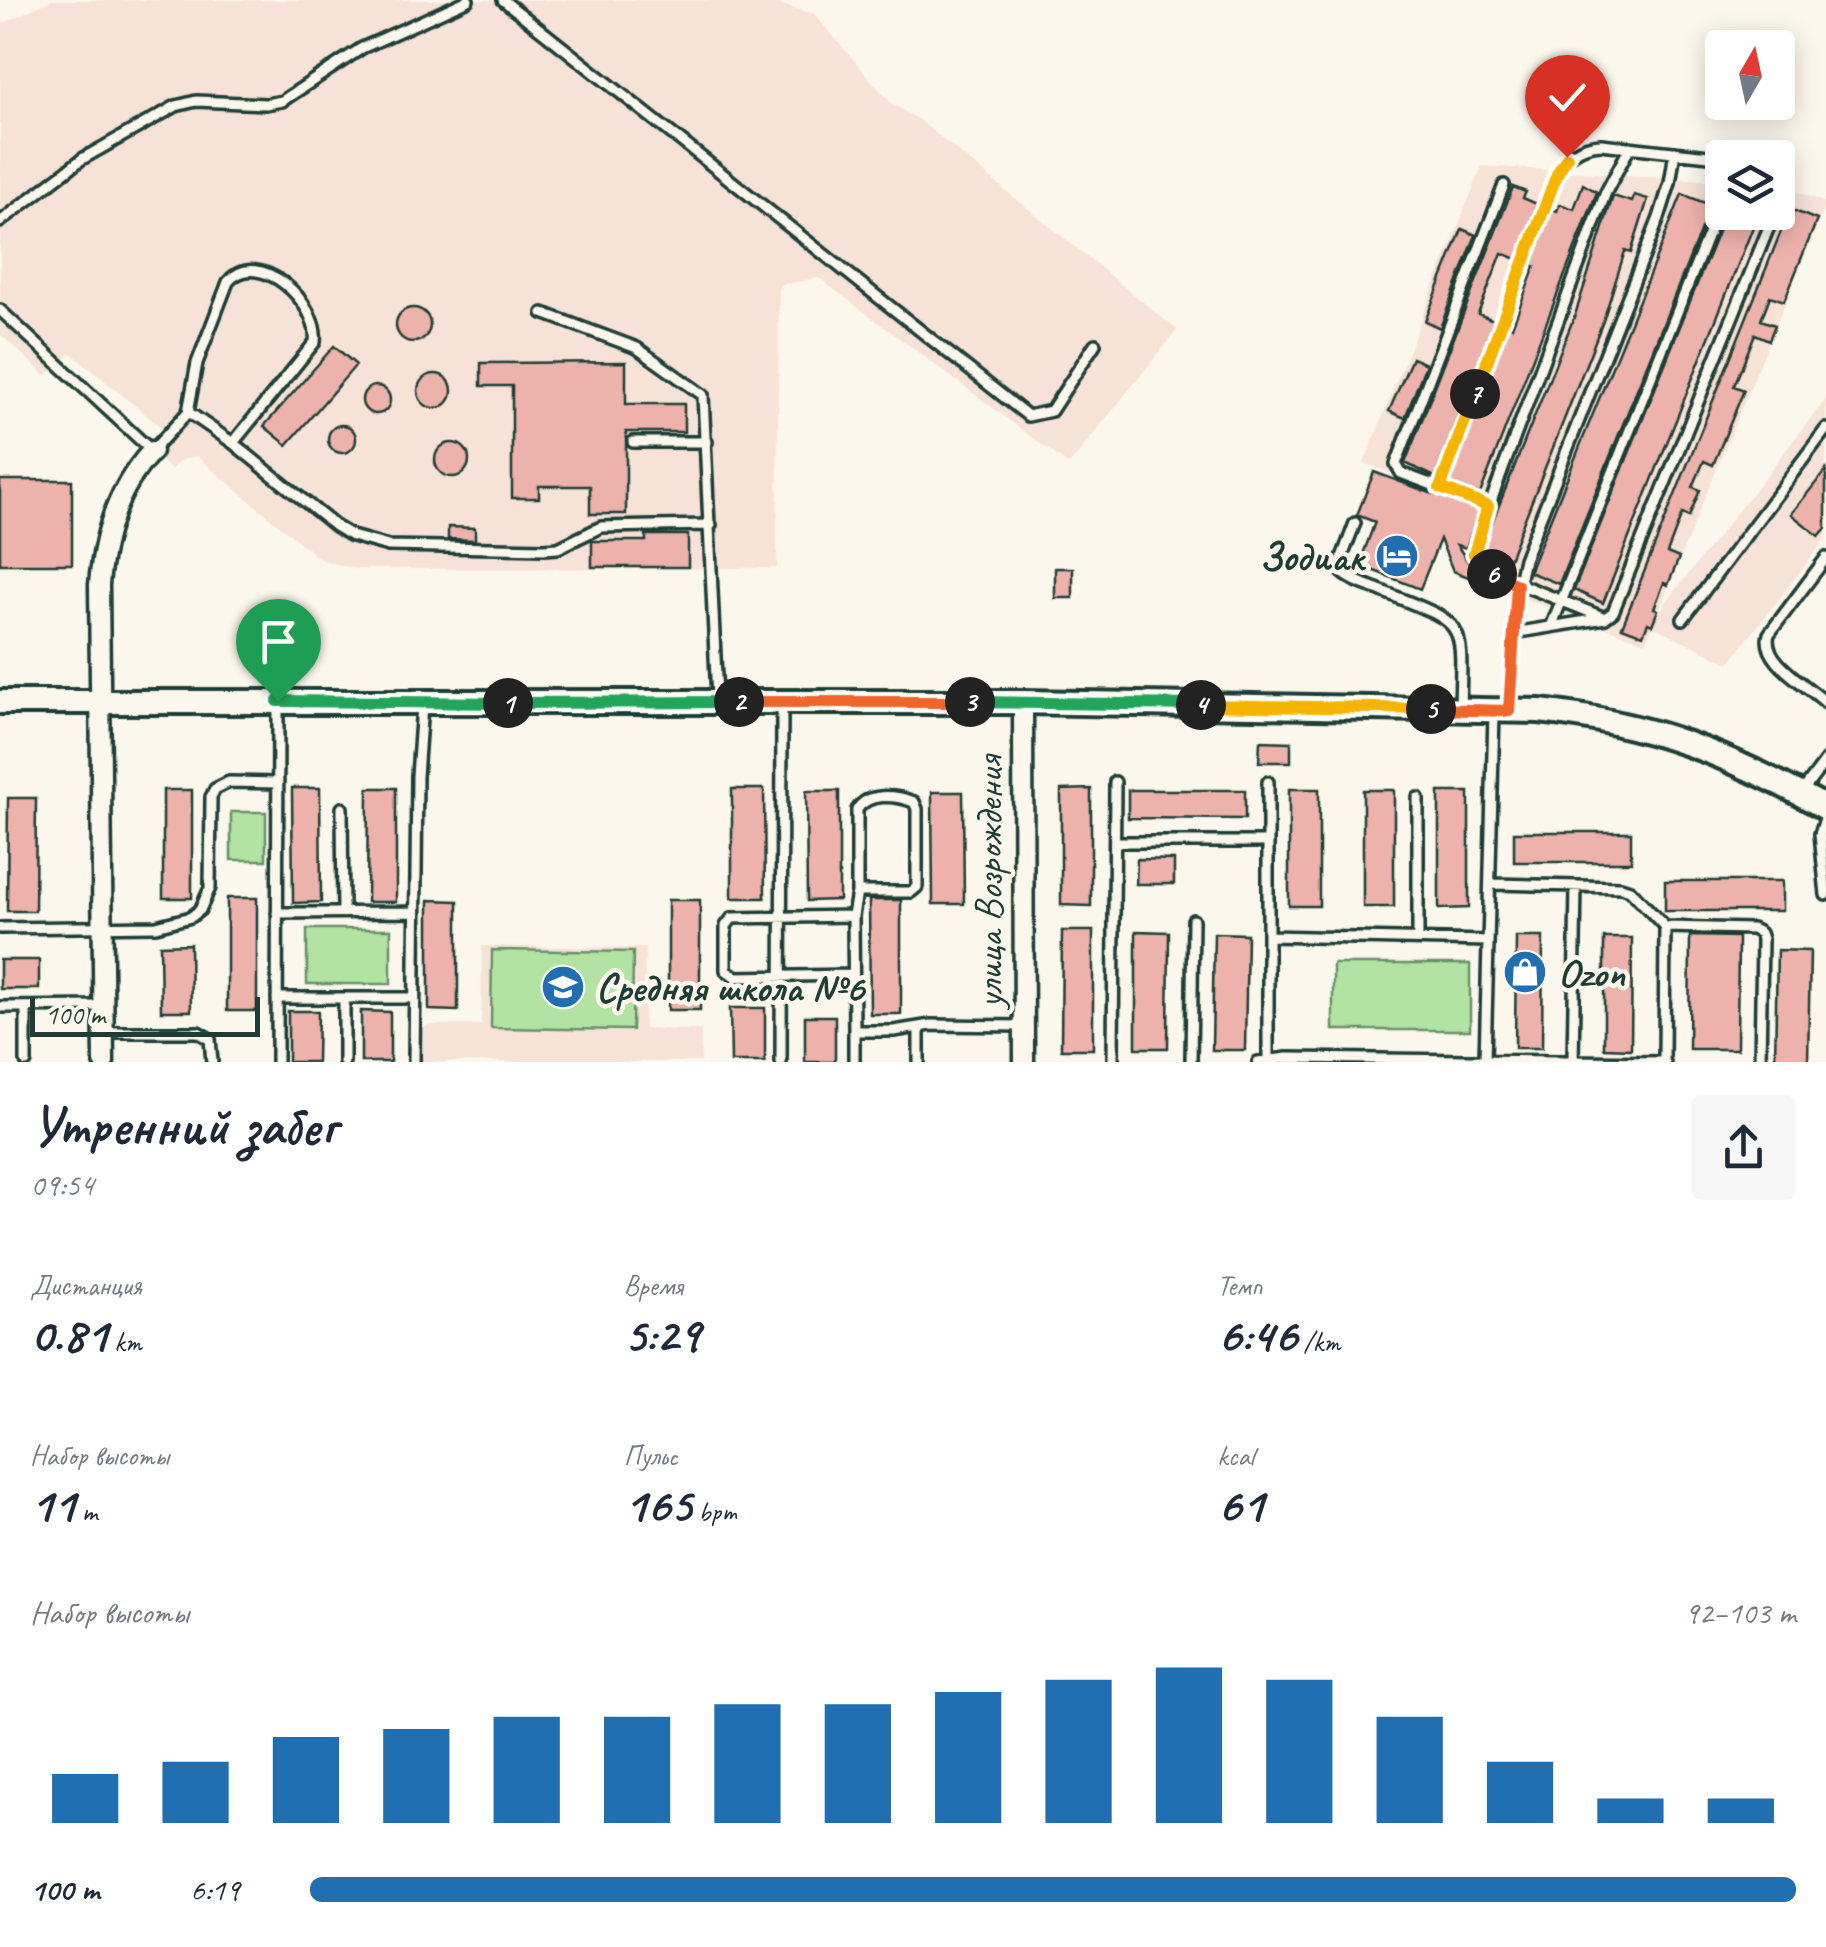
<!DOCTYPE html>
<html lang="ru">
<head>
<meta charset="utf-8">
<style>
  :root { --surface:#fff; --page:#f6f6f7; --text:#1f2937; --muted:#747a83; --accent:#1f6fb2 }
  body { margin:0; font-family:Caveat,sans-serif; background:var(--page); color:var(--text); height:100vh; display:flex; flex-direction:column; font-size:38px; white-space:nowrap }
  * { box-sizing:border-box; margin:0 }
  p { font-size:32px; color:var(--muted) }
  .icon { flex:none; width:55px; height:55px; fill:none; stroke:currentColor; stroke-width:2; stroke-linecap:round; stroke-linejoin:round }
  .map { position:relative; height:1062px; overflow:hidden }
  .panel { display:flex; flex-direction:column; background:var(--surface); flex:1 }
  .panel>* { flex:none }
  .needle { width:65px; rotate:9deg }
  .buttons { position:absolute; left:1705px; top:30px; display:grid; gap:20px }
  .buttons a { display:grid; place-items:center; width:90px; height:90px; border-radius:10px; background:var(--surface); box-shadow:0 5px 25px #0003; font-size:50px }
  .scale { position:absolute; left:30px; bottom:25px; width:230px; box-sizing:border-box; padding-left:10px; border:5px solid #1f3d34; border-top:0; font-size:28px; line-height:35px; white-space:nowrap; color:#1f3d34; -webkit-text-stroke:8px #fbf7ec; paint-order:stroke }
  .pin { position:absolute; display:grid; place-items:center; width:85px; height:85px; color:#fff; margin:-102px -42px; border-radius:50% 50% 50% 0; rotate:-45deg; box-shadow:0 0 10px #0007 }
  .pin .icon { rotate:45deg }
  .km { position:absolute; width:50px; height:50px; margin:-25px; border-radius:50%; background:#222; color:#fff; font-size:28px; line-height:50px; text-align:center }
  .round { display:grid; place-items:center; flex:none; width:105px; height:105px; border-radius:10px; background:var(--page) }
  .summary { display:flex; align-items:center; justify-content:space-between; height:170px; padding:0 30px }
  h1 { font-size:55px; font-weight:800; line-height:75px }
  .figures { display:grid; grid-template-columns:repeat(3,1fr); gap:15px; height:170px; padding:10px 30px }
  .figures div { display:grid; align-content:center }
  .figures b { font-size:50px; font-weight:800 }
  .figures small { font-size:28px; font-weight:400 }
  .figures p { font-size:28px }
  .chart { height:280px; padding:20px 30px }
  .chart p { display:flex; justify-content:space-between }
  .chart svg { width:100%; height:180px; margin-top:10px; stroke:var(--accent); stroke-width:6 }
  ul { padding:0 30px; list-style:none; font-size:32px }
  li { display:grid; grid-template-columns:160px 120px 1fr; align-items:center; height:75px }
  li i { height:25px; border-radius:12px; background:var(--accent) }
  .map>svg:first-child { display:block }
  .built { fill:#f7e2d8 }
  .green { fill:#b3e3a2; stroke:#69906b; stroke-width:2.5 }
  .building { fill:#edb2ab; stroke:#1f3d34; stroke-width:2.5 }
  .lines { fill:none; stroke-linecap:round; stroke-linejoin:round }
  .service-casing { stroke:#1f3d34; stroke-width:16 }
  .minor-casing { stroke:#1f3d34; stroke-width:25 }
  .tertiary-casing { stroke:#1f3d34; stroke-width:30 }
  .service { stroke:#fbf7ec; stroke-width:9 }
  .minor { stroke:#fbf7ec; stroke-width:18 }
  .tertiary { stroke:#fbf7ec; stroke-width:22 }
  .split-1-casing { stroke:#fff; stroke-width:20 }
  .split-2-casing { stroke:#fff; stroke-width:20 }
  .split-3-casing { stroke:#fff; stroke-width:20 }
  .split-4-casing { stroke:#fff; stroke-width:20 }
  .split-5-casing { stroke:#fff; stroke-width:20 }
  .split-6-casing { stroke:#fff; stroke-width:20 }
  .split-7-casing { stroke:#fff; stroke-width:20 }
  .split-8-casing { stroke:#fff; stroke-width:20 }
  .split-1 { stroke:#22a559; stroke-width:12 }
  .split-2 { stroke:#22a559; stroke-width:12 }
  .split-3 { stroke:#f0652b; stroke-width:12 }
  .split-4 { stroke:#22a559; stroke-width:12 }
  .split-5 { stroke:#f5b400; stroke-width:12 }
  .split-6 { stroke:#f0652b; stroke-width:12 }
  .split-7 { stroke:#f5b400; stroke-width:12 }
  .split-8 { stroke:#f5b400; stroke-width:12 }
  .labels { text-anchor:middle; stroke-width:9; stroke-linejoin:round; paint-order:stroke }
  .poi-label { font-size:40px; font-weight:bold; fill:#1f3d34; stroke:#fbf7ec; text-anchor:start }
  .street-label { font-size:40px; fill:#1f3d34; stroke:#fbf7ec }
</style>
</head>
<body>
<div class="map">
<svg width="1826" height="1062" viewBox="0 0 1826 1062">
  <rect width="100%" height="100%" fill="#fbf7ec"/>
  <filter id="ink" filterUnits="userSpaceOnUse"><feTurbulence type="fractalNoise" baseFrequency=".01" numOctaves="2"/><feDisplacementMap in="SourceGraphic" scale="20" xChannelSelector="R" yChannelSelector="G"/><feConvolveMatrix kernelMatrix="1 2 1 2 8 2 1 2 1" color-interpolation-filters="sRGB"/></filter>
  <g filter="url(#ink)">
    <path class="built" d="M 51,0 L 764,0 L 814,14 L 892,104 L 919,120 L 1177,330 L 1069,465 L 819,278 L 779,285 L 777,568 L 355,569 L 321,560 L 196,456 L 179,461 L 171,470 L 160,460 L 173,437 L 71,353 L 46,376 L 0,334 L 0,25 Z
      M 1482,166 L 1722,181 L 1722,212 L 1778,212 L 1780,185 L 1826,203 L 1657,614 L 1826,399 L 1826,538 L 1729,663 L 1653,626 L 1646,642 L 1491,587 L 1466,549 L 1482,508 L 1364,463 Z
      M 482,946 L 645,948 L 644,1029 L 701,1030 L 701,1062 L 422,1062 L 423,1029 L 428,1025 L 481,1025 Z"/>
    <path class="green" d="M 231,812 L 266,812 L 266,860 L 231,860 Z
      M 307,929 L 391,929 L 391,984 L 307,984 Z
      M 492,950 L 633,952 L 632,1030 L 491,1028 Z
      M 1333,964 L 1470,964 L 1470,1030 L 1333,1030 Z"/>
    <path class="building" d="M 1583,184 L 1597,192 L 1480,494 L 1450,483 L 1509,326 L 1512,327 L 1535,266 L 1532,265 L 1552,209 L 1557,211 L 1560,204 L 1574,209 Z
      M 1513,187 L 1526,192 L 1523,198 L 1537,204 L 1517,259 L 1502,253 L 1478,314 L 1494,320 L 1435,477 L 1405,463 Z
      M 1682,194 L 1710,205 L 1708,212 L 1559,584 L 1529,572 Z
      M 1634,195 L 1648,199 L 1631,253 L 1625,251 L 1603,321 L 1507,564 L 1483,555 L 1482,548 L 1576,312 L 1613,196 L 1632,202 Z
      M 1790,209 L 1817,220 L 1784,301 L 1770,296 L 1761,320 L 1775,325 L 1769,340 L 1755,334 L 1734,386 L 1744,390 L 1713,465 L 1704,461 L 1693,487 L 1700,490 L 1689,517 L 1682,514 L 1667,553 L 1679,558 L 1668,585 L 1664,583 L 1654,608 L 1658,610 L 1652,625 L 1648,623 L 1643,635 L 1622,627 Z
      M 1726,212 L 1759,212 L 1603,603 L 1574,590 Z
      M 1462,229 L 1476,235 L 1440,328 L 1425,321 Z
      M396 325a17 17 0 1 1 34 0a17 17 0 1 1-34 0Z
      M 334,346 L 356,365 L 287,445 L 264,426 Z
      M 1412,358 L 1426,364 L 1405,418 L 1389,411 Z
      M 626,362 L 626,404 L 684,404 L 684,432 L 626,432 L 626,514 L 590,514 L 590,486 L 539,486 L 539,498 L 512,498 L 512,386 L 481,386 L 481,363 Z
      M418 391a17 17 0 1 1 34 0a17 17 0 1 1-34 0Z
      M362 400a14 14 0 1 1 28 0a14 14 0 1 1-28 0Z
      M328 439a14 14 0 1 1 28 0a14 14 0 1 1-28 0Z
      M435 460a17 17 0 1 1 34 0a17 17 0 1 1-34 0Z
      M 1826,470 L 1826,528 L 1819,536 L 1791,514 Z
      M 1374,472 L 1479,511 L 1466,548 L 1457,545 L 1481,582 L 1453,571 L 1440,539 L 1420,589 L 1359,565 L 1375,522 L 1357,515 Z
      M 0,480 L 72,480 L 72,564 L 0,564 Z
      M 448,527 L 475,528 L 475,540 L 448,539 Z
      M 646,535 L 688,535 L 688,567 L 592,567 L 592,541 L 646,541 Z
      M 1055,568 L 1073,568 L 1073,598 L 1055,598 Z
      M 1260,741 L 1291,742 L 1291,762 L 1259,762 Z
      M 292,788 L 320,788 L 321,902 L 293,903 Z
      M 368,788 L 396,788 L 396,902 L 367,902 Z
      M 732,789 L 764,789 L 765,898 L 732,898 Z
      M 1091,789 L 1091,906 L 1061,905 L 1061,790 Z
      M 1289,789 L 1319,789 L 1319,906 L 1289,906 Z
      M 163,790 L 192,790 L 192,898 L 163,898 Z
      M 1128,790 L 1245,790 L 1245,819 L 1128,818 Z
      M 1363,790 L 1394,790 L 1394,907 L 1363,907 Z
      M 806,791 L 839,791 L 839,900 L 807,901 Z
      M 932,792 L 963,792 L 964,904 L 933,904 Z
      M 1439,792 L 1469,792 L 1469,908 L 1439,909 Z
      M 8,798 L 36,798 L 35,911 L 7,911 Z
      M 1514,832 L 1631,832 L 1631,862 L 1514,862 Z
      M 1137,859 L 1174,860 L 1174,884 L 1136,884 Z
      M 1665,881 L 1782,881 L 1782,911 L 1665,911 Z
      M 227,898 L 257,898 L 257,1011 L 227,1011 Z
      M 429,900 L 458,901 L 458,1011 L 429,1010 Z
      M 668,900 L 700,900 L 700,1010 L 668,1010 Z
      M 869,900 L 901,900 L 901,1014 L 870,1014 Z
      M 1062,931 L 1093,931 L 1093,1049 L 1061,1049 Z
      M 1136,931 L 1169,932 L 1168,1048 L 1136,1048 Z
      M 1214,933 L 1247,934 L 1245,1050 L 1212,1050 Z
      M 1690,936 L 1738,937 L 1737,1049 L 1689,1049 Z
      M 1516,937 L 1543,937 L 1542,1048 L 1515,1048 Z
      M 1604,938 L 1632,938 L 1631,1049 L 1604,1048 Z
      M 190,944 L 191,1011 L 161,1011 L 160,945 Z
      M 1777,950 L 1810,951 L 1808,1062 L 1775,1062 Z
      M 0,960 L 39,960 L 39,989 L 0,989 Z
      M 730,1008 L 765,1008 L 765,1062 L 731,1062 Z
      M 288,1011 L 318,1011 L 317,1062 L 288,1062 Z
      M 361,1011 L 390,1012 L 390,1062 L 361,1062 Z
      M 805,1016 L 835,1016 L 835,1062 L 805,1062 Z"/>
    <g class="lines">
      <g class="service-casing">
        <path id="service" d="M 503,0 L 1028,416 L 1051,411 L 1095,344
          M 1778,174 L 1781,186 L 1778,206
          M 0,222 L 82,159 L 176,106 L 196,101 L 266,104 L 282,101 L 362,48 L 468,0
          M 0,310 L 152,451 L 188,412 L 197,363 L 228,282 C 258,246 320,303 315,342 L 233,443
          M 543,313 L 637,348 L 703,395 L 717,699
          M 188,412 L 233,443 L 335,526 L 352,536 L 388,546 L 544,549 L 558,548 L 601,527 L 711,525
          M 633,442 L 707,442
          M 1440,488 L 1557,174 C 1566,155 1580,145 1601,144 L 1727,158
          M 1488,506 L 1401,473 L 1396,464 L 1504,185
          M 1355,523 L 1341,560 L 1342,572 C 1353,582 1370,586 1384,592 C 1468,626 1462,618 1460,709
          M 1826,558 L 1769,634 C 1761,662 1808,685 1826,703
          M 1605,618 L 1484,570 L 1476,561 L 1474,547 L 1606,192 L 1630,147
          M 1683,619 L 1826,429
          M 1551,627 L 1722,200
          M 1513,633 L 1605,618 L 1613,612 L 1775,212
          M 1509,710 L 1516,595 L 1524,559 L 1659,218 L 1670,183 L 1675,152
          M 1802,792 L 1826,760
          M 342,808 L 343,913
          M 1826,815 L 1820,834 L 1826,895
          M 1115,842 L 1268,842
          M 1492,884 L 1621,887 L 1630,890 L 1665,927
          M 277,913 L 415,912
          M 853,916 L 732,918 L 726,926 L 726,970 L 736,977 L 853,975
          M 0,928 L 156,926 L 191,917 L 200,910 L 210,888 L 211,797 L 215,789 L 229,782 L 276,783
          M 1268,936 L 1488,941
          M 1418,939 L 1418,798
          M 277,998 L 414,998
          M 344,999 L 344,1062
          M 0,1007 L 102,1006
          M 26,1007 L 26,1062
          M 854,1031 L 853,916 L 857,892 L 857,810 C 867,792 896,795 914,802 L 917,809 L 917,887 L 911,892 L 857,892
          M 104,1032 L 198,1032 L 210,1039 L 212,1062
          M 1485,1060 L 1494,713
          M 1573,1061 L 1576,886
          M 277,1062 L 278,705
          M 414,1062 L 417,776 L 422,705
          M 781,1062 L 782,705
          M 854,1062 L 854,1031 L 894,1031 L 931,1025 L 1023,1026
          M 919,1062 L 919,1028
          M 1113,1062 L 1115,782
          M 1191,1062 L 1193,920
          M 1258,1062 L 1287,1058 L 1665,1062
          M 1268,1062 L 1268,782
          M 1664,1062 L 1665,927 L 1752,929 L 1760,933 L 1762,939 L 1760,1062"/>
      </g>
      <g class="minor-casing">
        <path id="minor" d="M 1023,702 L 1024,1062
          M 104,1062 L 99,585 C 103,536 117,488 152,451"/>
      </g>
      <g class="tertiary-casing">
        <path id="tertiary" d="M 0,702 L 1023,702 L 1539,711 C 1648,722 1730,755 1826,808"/>
      </g>
      <use href="#service" class="service"/>
      <use href="#minor" class="minor"/>
      <use href="#tertiary" class="tertiary"/>
    </g>
  </g>
  <g class="lines" filter="url(#ink)">
    <g class="split-1-casing">
      <path id="split-1" d="M 278,701 L 508,703"/>
    </g>
    <g class="split-2-casing">
      <path id="split-2" d="M 508,703 L 739,702"/>
    </g>
    <g class="split-3-casing">
      <path id="split-3" d="M 739,702 L 970,702"/>
    </g>
    <g class="split-4-casing">
      <path id="split-4" d="M 970,702 L 1201,705"/>
    </g>
    <g class="split-5-casing">
      <path id="split-5" d="M 1201,705 L 1431,709"/>
    </g>
    <g class="split-6-casing">
      <path id="split-6" d="M 1431,709 L 1509,711 L 1517,585 L 1492,574"/>
    </g>
    <g class="split-7-casing">
      <path id="split-7" d="M 1475,394 L 1440,488 L 1488,506 L 1474,554 L 1484,570 L 1492,574"/>
    </g>
    <g class="split-8-casing">
      <path id="split-8" d="M 1475,394 L 1557,174 L 1567,157"/>
    </g>
    <use href="#split-1" class="split-1"/>
    <use href="#split-2" class="split-2"/>
    <use href="#split-3" class="split-3"/>
    <use href="#split-4" class="split-4"/>
    <use href="#split-5" class="split-5"/>
    <use href="#split-6" class="split-6"/>
    <use href="#split-7" class="split-7"/>
    <use href="#split-8" class="split-8"/>
  </g>
  <defs>
    <g id="hotel-disc" transform="scale(2.25)"><circle r="9.5" fill="#1f6fb2" stroke="#fbf7ec"/><path d="M-6-4.5h1.5V1H6V5H4.5V3h-9V5H-6ZM-4 0a1.8 1.8 0 1 1 3.6 0ZM.5 0V-2.5h3Q6-2.5 6 0Z" fill="#fff"/></g>
    <g id="shop-disc" transform="scale(2.25)"><circle r="9.5" fill="#1f6fb2" stroke="#fbf7ec"/><path d="M-5-2.5h2.3a2.7 3.5 0 0 1 5.4 0H5L5.5 6h-11ZM-1.5-2.5h3a1.5 2.3 0 0 0-3 0Z" fill="#fff"/></g>
    <g id="school-disc" transform="scale(2.25)"><circle r="9.5" fill="#1f6fb2" stroke="#fbf7ec"/><path d="M0-5L7-2L0 1L-7-2ZM-4 1L0 2.5L4 1V4Q0 6-4 4Z" fill="#fff"/></g>
  </defs>
  <g fill-rule="evenodd">
    <use href="#hotel-disc" x="1397" y="556"/>
    <use href="#shop-disc" x="1525" y="972"/>
    <use href="#school-disc" x="563" y="987"/>
  </g>
  <g class="labels">
    <g class="poi-label">
      <text x="1364" y="570" text-anchor="end">Зодиак</text>
      <text x="1558" y="986">Ozon</text>
      <text x="596" y="1001">Средняя школа №6</text>
    </g>
    <g class="street-label">
      <text transform="translate(988 882) rotate(-90)" y="14">улица Возрождения</text>
    </g>
  </g>
</svg>
<div class="buttons">
<a><svg class="needle" viewBox="-14 -14 28 28"><path d="M0-13l5 13h-10z" fill="#e53935"/><path d="M0 13l5-13h-10z" fill="#747a83"/></svg></a>
<a><svg class="icon" aria-label="layers" viewBox="0 0 24 24"><path d="M12 4l9 5-9 5-9-5zM3 14l9 5 9-5"/></svg></a>
</div>
<div class="scale">100 m</div>
<div class="pin" style="left:278px;top:701px;background:#1e9e55"><svg class="icon" aria-label="arrive" viewBox="0 0 24 24"><path d="M6 21V4h12l-3 4 3 4H6"/></svg></div>
<div class="pin" style="left:1567px;top:157px;background:#d93025"><svg class="icon" aria-label="check" viewBox="0 0 24 24"><path d="M5 12l5 5 9-10"/></svg></div>
<b class="km" style="left:508px;top:703px">1</b>
<b class="km" style="left:739px;top:702px">2</b>
<b class="km" style="left:970px;top:702px">3</b>
<b class="km" style="left:1201px;top:705px">4</b>
<b class="km" style="left:1431px;top:709px">5</b>
<b class="km" style="left:1492px;top:574px">6</b>
<b class="km" style="left:1475px;top:394px">7</b>
</div>
<section class="panel">
<div class="summary"><div><h1>Утренний забег</h1><p>09:54</p></div><a class="round"><svg class="icon" aria-label="share" viewBox="0 0 24 24"><path d="M12 15V3M7 8l5-5 5 5M5 13v7h14v-7"/></svg></a></div>
<div class="figures">
<div><p>Дистанция</p><b>0.81<small> km</small></b></div>
<div><p>Время</p><b>5:29</b></div>
<div><p>Темп</p><b>6:46<small> /km</small></b></div>
</div>
<div class="figures">
<div><p>Набор высоты</p><b>11<small> m</small></b></div>
<div><p>Пульс</p><b>165<small> bpm</small></b></div>
<div><p>kcal</p><b>61</b></div>
</div>
<div class="chart"><p><span>Набор высоты</span>92–103 m</p>
<svg viewBox="0 0 160 44" preserveAspectRatio="none"><path d="M5 44V32M15 44V29M25 44V23M35 44V21M45 44V18M55 44V18M65 44V15M75 44V15M85 44V12M95 44V9M105 44V6M115 44V9M125 44V18M135 44V29M145 44V38M155 44V38"/></svg>
</div>
<ul>
<li><b>100 m</b>6:19<i style="width:100%"></i></li>
</ul>
</section>
</body>
</html>
